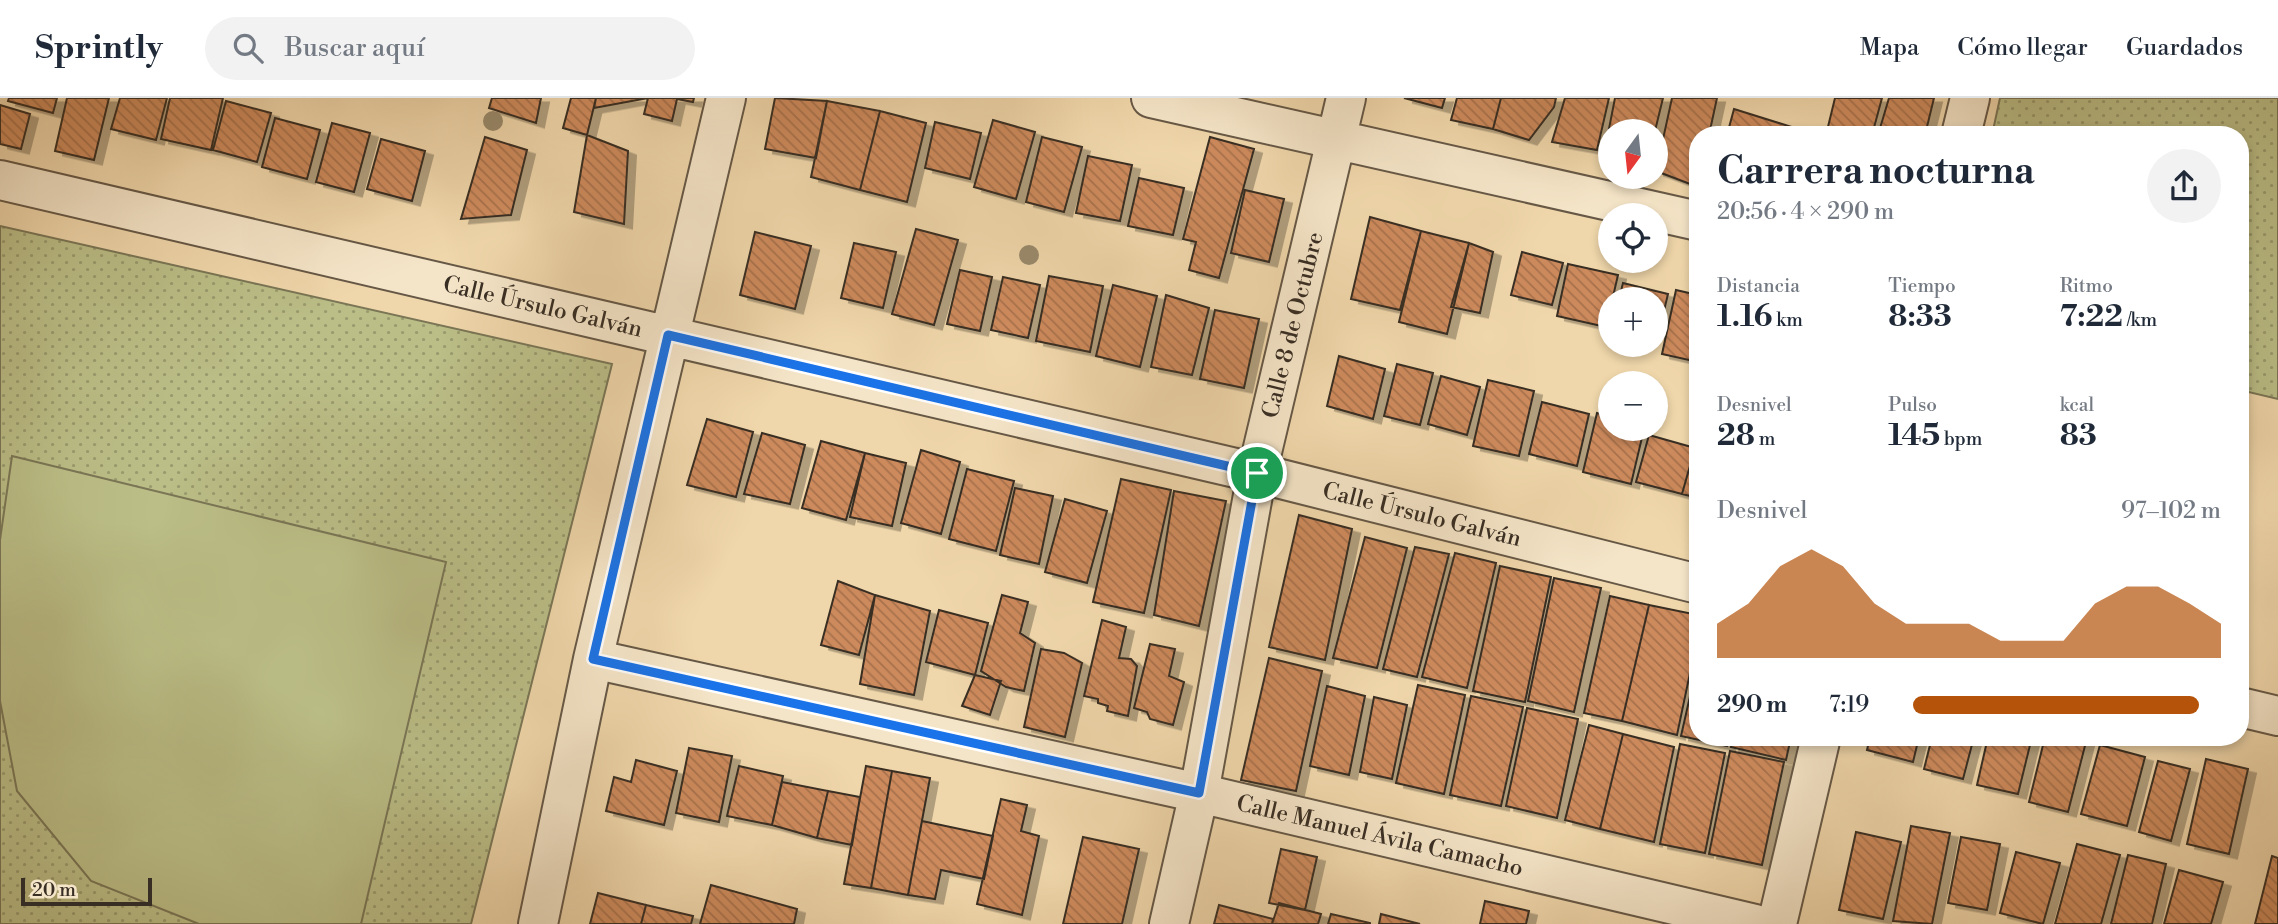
<!DOCTYPE html>
<html lang="es">
<head>
<meta charset="utf-8">
<style>
  :root { --surface:#fff; --page:#f2f2f3; --text:#1f2937; --muted:#747a83; --line:#e0e1e3; --accent:#b45309 }
  body { margin:0; font-family:"Libre Bodoni",serif; background:var(--page); color:var(--text); height:100vh; display:flex; flex-direction:column; font-size:26px; white-space:nowrap }
  * { box-sizing:border-box; margin:0 }
  p { font-size:23px; color:var(--muted) }
  .icon { flex:none; width:38px; height:38px; fill:none; stroke:currentColor; stroke-width:2; stroke-linecap:round; stroke-linejoin:round }
  .map { position:relative; flex:1; overflow:hidden }
  .sheet { position:absolute; left:1689px; top:28px; width:560px; height:620px; display:flex; flex-direction:column; background:var(--surface); border-radius:28px; box-shadow:0 4px 10px #0003 }
  .sheet>* { flex:none }
  .needle { width:46px; rotate:195deg }
  .buttons { position:absolute; left:1598px; top:21px; display:grid; gap:14px }
  .buttons a { display:grid; place-items:center; width:70px; height:70px; border-radius:50%; background:var(--surface); box-shadow:0 4px 10px #0003; font-size:35px }
  .scale { position:absolute; left:21px; bottom:18px; width:131px; box-sizing:border-box; padding-left:7px; border:4px solid #382e24; border-top:0; font-size:19px; line-height:24px; white-space:nowrap; color:#382e24; -webkit-text-stroke:5px #f5e5c8; paint-order:stroke }
  .pin { position:absolute; display:grid; place-items:center; width:60px; height:60px; color:#fff; margin:-30px; border:4px solid #fff; border-radius:50%; box-shadow:0 2px 7px #0007 }
  .round { display:grid; place-items:center; flex:none; width:74px; height:74px; border-radius:37px; background:var(--page) }
  .head { display:flex; align-items:center; justify-content:space-between; height:119px; padding:0 28px }
  h1 { font-size:38px; font-weight:700; line-height:52px }
  .figures { display:grid; grid-template-columns:repeat(3,1fr); gap:10px; height:119px; padding:7px 28px }
  .figures div { display:grid; align-content:center }
  .figures b { font-size:30px; font-weight:700 }
  .figures small { font-size:19px; font-weight:400 }
  .figures p { font-size:19px }
  .chart { height:196px; padding:14px 28px }
  .chart p { display:flex; justify-content:space-between }
  .chart svg { width:100%; height:126px; margin-top:7px; fill:var(--accent); opacity:.7 }
  ul { padding:0 28px; list-style:none; font-size:23px }
  li { display:grid; grid-template-columns:112px 84px 1fr; align-items:center; height:52px }
  li i { height:18px; border-radius:9px; background:var(--accent) }
  header { display:flex; align-items:center; gap:42px; box-sizing:border-box; height:98px; padding:0 35px; background:var(--surface); border-bottom:2px solid var(--line) }
  header strong { font-size:33px }
  nav { display:flex; gap:38px; margin-inline-start:auto; font-size:24px }
  .search { width:490px; height:63px; background:var(--page); display:flex; align-items:center; gap:18px; box-sizing:border-box; padding:0 24px; border-radius:38px; color:var(--muted); font-size:26px }
  .map>svg:first-child { display:block }
  .green { fill:url(#green-dots); stroke:#7a7656; stroke-width:2 }
  .pitch { fill:#bbbe87; stroke:#7a7656; stroke-width:2 }
  .building { fill:url(#building-back-hatch); stroke:#382e24; stroke-width:2; filter:url(#shadow) }
  .lines { fill:none; stroke-linecap:round; stroke-linejoin:round }
  .minor-casing { stroke:#665846; stroke-width:42 }
  .minor { stroke:#f5e5c8; stroke-width:38 }
  .tree { fill:#998a6c }
  .route-casing { stroke:#fff; stroke-width:14 }
  .route { stroke:#1a73e8; stroke-width:9 }
  .labels { text-anchor:middle; stroke-width:5; stroke-linejoin:round; paint-order:stroke }
  .street-label { font-size:23px; fill:#382e24; stroke:#f5e5c8 }
</style>
</head>
<body>
<header>
<strong>Sprintly</strong>
<div class="search"><svg class="icon" aria-label="search" viewBox="0 0 24 24"><circle cx="10" cy="10" r="6"/><path d="M15 15l6 6"/></svg>Buscar aquí</div>
<nav><a>Mapa</a><a>Cómo llegar</a><a>Guardados</a></nav>
</header>
<div class="map">
<svg width="2278" height="826" viewBox="0 0 2278 826">
  <defs>
    <pattern id="green-dots" width="8" height="8" patternUnits="userSpaceOnUse" patternTransform="scale(1.75)"><rect width="8" height="8" fill="#bbbe87"/><path d="M2 2h.1M6 6h.1" fill="none" stroke="#999b6e" stroke-width="1.8" stroke-linecap="round"/></pattern>
    <pattern id="building-back-hatch" width="6" height="6" patternUnits="userSpaceOnUse" patternTransform="scale(1.75)"><rect width="6" height="6" fill="#cd8a5c"/><path d="M-1 5l2 2M0 0l6 6M5-1l2 2" fill="none" stroke="#a7714c"/></pattern>
    <filter id="shadow"><feDropShadow dx="8" dy="4.5" stdDeviation="0" flood-color="#0004"/></filter>
  </defs>
  <rect width="100%" height="100%" fill="#f0d7ab"/>
  <filter id="stains"><feTurbulence type="fractalNoise" baseFrequency=".00286" numOctaves="4"/><feColorMatrix values="0 0 0 0 .2 0 0 0 0 .09 0 0 0 0 .02 0 0 0 .5 -.17"/></filter>
  <radialGradient id="worn" r=".72"><stop offset=".6" stop-color="#630" stop-opacity="0"/><stop offset="1" stop-color="#630" stop-opacity=".3"/></radialGradient>
  <path class="green" d="M 2000,0 L 2278,0 L 2278,301 L 2240,292 L 2240,37 L 1992,37 Z
    M 0,128 L 612,266 L 471,826 L 0,826 Z"/>
  <path class="pitch" d="M 12,358 L 446,464 L 361,826 L 199,826 L 91,783 L 17,693 L 0,603 L 0,442 Z"/>
  <path class="building" d="M 9,0 L 57,0 L 53,15 L 8,3 Z
    M 67,0 L 109,0 L 94,62 L 55,53 Z
    M 120,0 L 167,0 L 156,42 L 111,31 Z
    M 170,0 L 223,0 L 211,52 L 161,41 Z
    M 492,0 L 541,0 L 536,25 L 489,10 Z
    M 571,0 L 596,0 L 587,37 L 563,30 Z
    M 596,0 L 648,0 L 594,10 Z
    M 648,0 L 694,0 L 693,4 L 677,1 L 672,23 L 644,16 Z
    M 775,0 L 827,3 L 816,60 L 765,51 Z
    M 1404,0 L 1445,0 L 1442,10 Z
    M 1457,0 L 1501,0 L 1493,31 L 1451,22 Z
    M 1501,0 L 1556,0 L 1554,9 L 1529,42 L 1493,31 Z
    M 1565,0 L 1609,0 L 1597,52 L 1552,44 Z
    M 1615,0 L 1663,0 L 1655,33 L 1610,33 L 1610,58 L 1604,56 Z
    M 1672,0 L 1717,0 L 1709,37 L 1698,37 L 1698,89 L 1656,73 Z
    M 1835,0 L 1882,0 L 1872,37 L 1826,37 Z
    M 1889,0 L 1934,0 L 1925,37 L 1878,37 Z
    M 226,3 L 271,15 L 257,64 L 213,52 Z
    M 827,3 L 880,13 L 860,92 L 811,79 Z
    M 0,7 L 30,16 L 21,51 L 0,46 Z
    M 1734,11 L 1811,35 L 1810,37 L 1727,37 Z
    M 880,13 L 926,25 L 907,104 L 860,92 Z
    M 275,20 L 320,32 L 307,81 L 262,69 Z
    M 993,22 L 1035,34 L 1016,101 L 974,89 Z
    M 935,24 L 981,35 L 970,81 L 925,70 Z
    M 332,25 L 370,35 L 354,94 L 316,84 Z
    M 587,37 L 628,53 L 624,126 L 574,114 Z
    M 485,39 L 527,52 L 511,117 L 461,121 Z
    M 1042,39 L 1082,49 L 1064,114 L 1026,104 Z
    M 1210,39 L 1254,51 L 1219,180 L 1189,172 L 1196,144 L 1183,141 Z
    M 381,41 L 425,53 L 412,103 L 367,91 Z
    M 1088,58 L 1132,67 L 1120,123 L 1076,115 Z
    M 1139,80 L 1184,90 L 1173,137 L 1128,128 Z
    M 1245,92 L 1284,101 L 1269,164 L 1231,155 Z
    M 1370,119 L 1421,133 L 1400,212 L 1351,201 Z
    M 916,131 L 958,142 L 934,227 L 892,216 Z
    M 1421,133 L 1469,145 L 1447,236 L 1399,224 Z
    M 755,134 L 811,148 L 795,211 L 740,197 Z
    M 854,145 L 896,154 L 883,210 L 841,200 Z
    M 1469,145 L 1493,154 L 1480,215 L 1451,209 Z
    M 1522,154 L 1563,165 L 1552,207 L 1511,197 Z
    M 1568,166 L 1618,177 L 1606,229 L 1557,218 Z
    M 960,172 L 992,179 L 980,233 L 947,226 Z
    M 1049,178 L 1103,188 L 1090,254 L 1036,243 Z
    M 1003,179 L 1040,187 L 1028,240 L 991,232 Z
    M 1623,185 L 1668,196 L 1657,242 L 1656,201 L 1619,201 Z
    M 1113,187 L 1157,198 L 1140,269 L 1096,258 Z
    M 1676,192 L 1698,197 L 1698,264 L 1662,256 Z
    M 1166,197 L 1209,210 L 1192,277 L 1151,269 Z
    M 1215,212 L 1259,221 L 1244,290 L 1200,281 Z
    M 1339,258 L 1385,271 L 1373,321 L 1327,308 Z
    M 1397,266 L 1433,275 L 1420,327 L 1384,318 Z
    M 1441,278 L 1480,289 L 1467,337 L 1428,326 Z
    M 1488,282 L 1534,293 L 1519,358 L 1473,348 Z
    M 1542,304 L 1589,316 L 1577,368 L 1529,356 Z
    M 1597,315 L 1610,318 L 1610,331 L 1644,331 L 1631,386 L 1583,374 Z
    M 707,321 L 753,334 L 736,399 L 687,387 Z
    M 762,335 L 805,347 L 790,406 L 744,396 Z
    M 1649,337 L 1695,350 L 1682,396 L 1636,384 Z
    M 821,343 L 865,355 L 846,422 L 802,410 Z
    M 1695,350 L 1698,351 L 1698,400 L 1682,396 Z
    M 921,352 L 960,364 L 941,436 L 901,425 Z
    M 865,355 L 906,365 L 892,428 L 850,419 Z
    M 967,371 L 1014,383 L 996,453 L 949,441 Z
    M 1121,381 L 1171,392 L 1144,515 L 1093,504 Z
    M 1015,390 L 1053,398 L 1039,466 L 1000,457 Z
    M 1174,393 L 1226,403 L 1199,528 L 1154,517 Z
    M 1065,401 L 1107,413 L 1087,485 L 1045,474 Z
    M 1299,417 L 1352,431 L 1325,562 L 1269,549 Z
    M 1365,439 L 1407,450 L 1377,570 L 1333,560 Z
    M 1415,449 L 1449,456 L 1417,579 L 1383,571 Z
    M 1455,455 L 1496,465 L 1467,590 L 1422,579 Z
    M 1500,468 L 1551,479 L 1525,604 L 1473,593 Z
    M 1554,480 L 1601,490 L 1574,614 L 1528,603 Z
    M 838,483 L 875,497 L 859,557 L 821,547 Z
    M 875,497 L 930,513 L 914,597 L 860,586 Z
    M 1002,497 L 1028,504 L 1020,535 L 1035,545 L 1024,593 L 1006,589 L 981,573 Z
    M 1610,498 L 1649,507 L 1622,623 L 1584,615 Z
    M 1649,507 L 1698,517 L 1698,537 L 1677,637 L 1622,623 Z
    M 939,512 L 988,525 L 975,577 L 926,564 Z
    M 1102,522 L 1126,529 L 1119,560 L 1131,561 L 1137,568 L 1128,618 L 1107,613 L 1108,608 L 1098,605 L 1098,601 L 1084,598 Z
    M 1150,546 L 1175,551 L 1169,578 L 1184,584 L 1173,627 L 1150,621 L 1147,614 L 1134,610 Z
    M 1041,551 L 1064,555 L 1082,565 L 1065,639 L 1024,629 Z
    M 1269,560 L 1322,573 L 1296,693 L 1241,682 Z
    M 1698,563 L 1698,639 L 1729,639 L 1727,648 L 1681,638 Z
    M 975,577 L 1001,583 L 990,617 L 962,608 Z
    M 1418,587 L 1465,597 L 1444,696 L 1396,685 Z
    M 1327,588 L 1365,598 L 1349,677 L 1310,668 Z
    M 1471,598 L 1523,609 L 1501,708 L 1450,697 Z
    M 1374,599 L 1407,607 L 1392,681 L 1360,674 Z
    M 1527,610 L 1578,621 L 1557,720 L 1506,708 Z
    M 1589,627 L 1623,636 L 1600,731 L 1565,722 Z
    M 1623,636 L 1674,649 L 1654,744 L 1600,731 Z
    M 1733,639 L 1791,639 L 1786,662 L 1731,649 Z
    M 1870,639 L 1919,639 L 1913,664 L 1867,652 Z
    M 1932,639 L 1974,639 L 1963,681 L 1924,671 Z
    M 1988,639 L 2032,639 L 2018,696 L 1977,687 Z
    M 2045,639 L 2087,640 L 2068,714 L 2029,704 Z
    M 1680,646 L 1725,655 L 1705,755 L 1660,746 Z
    M 2100,647 L 2145,659 L 2127,728 L 2081,716 Z
    M 689,650 L 732,658 L 719,724 L 676,715 Z
    M 1730,653 L 1784,664 L 1762,767 L 1709,756 Z
    M 2206,661 L 2248,671 L 2229,756 L 2187,746 Z
    M 636,662 L 677,673 L 664,727 L 606,713 L 614,679 L 631,684 Z
    M 2158,663 L 2190,671 L 2171,743 L 2139,734 Z
    M 739,668 L 783,678 L 772,727 L 727,718 Z
    M 866,668 L 892,673 L 871,790 L 844,786 Z
    M 892,673 L 930,680 L 908,797 L 871,790 Z
    M 782,684 L 828,693 L 817,740 L 772,727 Z
    M 828,693 L 860,699 L 852,747 L 817,740 Z
    M 1001,701 L 1027,707 L 1021,733 L 1039,738 L 1022,817 L 977,806 Z
    M 922,723 L 993,738 L 984,781 L 941,772 L 935,801 L 908,797 Z
    M 1911,728 L 1950,735 L 1932,826 L 1893,823 Z
    M 1856,734 L 1901,744 L 1883,821 L 1839,812 Z
    M 1083,739 L 1139,751 L 1122,826 L 1063,826 Z
    M 1961,739 L 2000,746 L 1987,812 L 1948,805 Z
    M 2077,746 L 2120,757 L 2101,826 L 2055,826 Z
    M 1281,751 L 1317,759 L 1305,812 L 1269,805 Z
    M 2016,754 L 2060,765 L 2043,826 L 2000,815 Z
    M 2128,757 L 2166,766 L 2152,826 L 2111,826 Z
    M 2272,758 L 2278,760 L 2278,826 L 2255,826 Z
    M 2179,772 L 2223,784 L 2211,826 L 2164,826 Z
    M 711,787 L 797,811 L 794,826 L 700,826 Z
    M 598,795 L 646,807 L 641,826 L 590,826 Z
    M 1485,803 L 1529,813 L 1526,826 L 1480,826 Z
    M 1279,805 L 1321,816 L 1318,826 L 1272,826 Z
    M 646,807 L 693,818 L 691,826 L 641,826 Z
    M 1219,807 L 1273,821 L 1272,826 L 1214,826 Z
    M 1331,816 L 1370,825 L 1370,826 L 1328,826 Z
    M 1381,816 L 1420,826 L 1379,826 Z"/>
  <g class="lines">
    <g class="minor-casing">
      <path id="minor" d="M 1151,0 L 1698,123
        M 1961,37 L 1970,0
        M 0,82 L 1257,375 L 1698,486
        M 593,561 L 1199,695 L 1755,826
        M 2240,609 L 2278,618
        M 538,826 L 593,561 L 726,0
        M 1169,826 L 1199,695 L 1257,375 L 1346,0
        M 1777,826 L 1821,639"/>
    </g>
    <use href="#minor" class="minor"/>
  </g>
  <g class="tree">
    <circle cx="493" cy="23" r="10"/>
    <circle cx="1029" cy="157" r="10"/>
  </g>
  <g class="lines">
    <g class="route-casing">
      <path id="route" d="M 668,237 L 1257,375 L 1199,695 L 593,561 Z"/>
    </g>
    <use href="#route" class="route"/>
  </g>
  <g class="labels">
    <g class="street-label">
      <text transform="translate(543 208) rotate(13)" y="8">Calle Úrsulo Galván</text>
      <text transform="translate(1292 227) rotate(-76)" y="8">Calle 8 de Octubre</text>
      <text transform="translate(1422 416) rotate(14)" y="8">Calle Úrsulo Galván</text>
      <text transform="translate(1380 737) rotate(13)" y="8">Calle Manuel Ávila Camacho</text>
    </g>
  </g>
  <rect width="100%" height="100%" filter="url(#stains)"/>
  <rect width="100%" height="100%" fill="url(#worn)"/>
</svg>
<div class="buttons">
<a><svg class="needle" viewBox="-14 -14 28 28"><path d="M0-13l5 13h-10z" fill="#e53935"/><path d="M0 13l5-13h-10z" fill="#747a83"/></svg></a>
<a><svg class="icon" aria-label="locate" viewBox="0 0 24 24"><circle cx="12" cy="12" r="6"/><path d="M12 2v4M12 18v4M2 12h4M18 12h4"/></svg></a>
<a>+</a>
<a>−</a>
</div>
<div class="scale">20 m</div>
<div class="pin" style="left:1257px;top:375px;background:#1e9e55"><svg class="icon" aria-label="arrive" viewBox="0 0 24 24"><path d="M6 21V4h12l-3 4 3 4H6"/></svg></div>
<section class="sheet">
<div class="head"><div><h1>Carrera nocturna</h1><p>20:56 · 4 × 290 m</p></div><a class="round"><svg class="icon" aria-label="share" viewBox="0 0 24 24"><path d="M12 15V3M7 8l5-5 5 5M5 13v7h14v-7"/></svg></a></div>
<div class="figures">
<div><p>Distancia</p><b>1.16<small> km</small></b></div>
<div><p>Tiempo</p><b>8:33</b></div>
<div><p>Ritmo</p><b>7:22<small> /km</small></b></div>
</div>
<div class="figures">
<div><p>Desnivel</p><b>28<small> m</small></b></div>
<div><p>Pulso</p><b>145<small> bpm</small></b></div>
<div><p>kcal</p><b>83</b></div>
</div>
<div class="chart"><p><span>Desnivel</span>97–102 m</p>
<svg viewBox="0 0 160 44" preserveAspectRatio="none"><path d="M0 44V32L10 25L20 12L30 6L40 12L50 25L60 32L70 32L80 32L90 38L100 38L110 38L120 25L130 19L140 19L150 25L160 32V44z"/></svg>
</div>
<ul>
<li><b>290 m</b>7:19<i style="width:93%"></i></li>
</ul>
</section>
</div>
</body>
</html>
